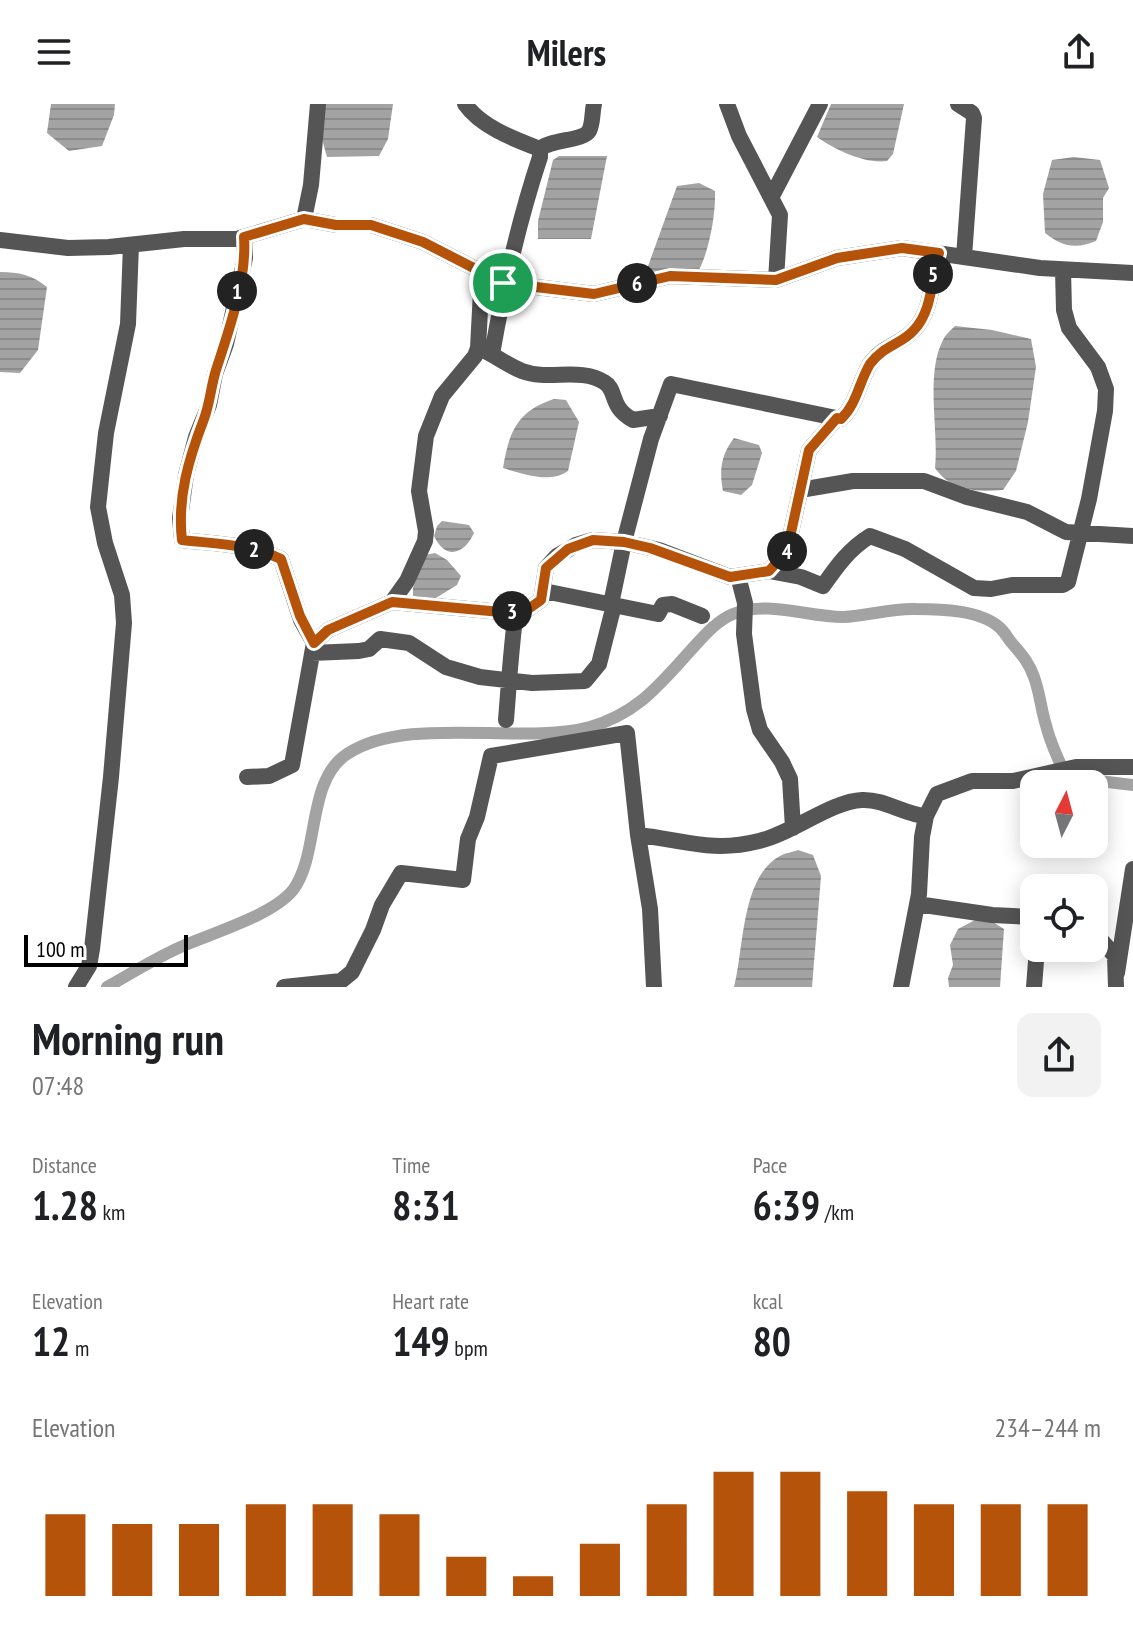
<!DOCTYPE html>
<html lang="en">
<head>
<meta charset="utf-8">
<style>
  :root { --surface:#fff; --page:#f2f2f2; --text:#202124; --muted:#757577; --accent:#b45309 }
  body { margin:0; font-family:"PT Sans Narrow",sans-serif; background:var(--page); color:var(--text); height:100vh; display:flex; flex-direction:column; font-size:30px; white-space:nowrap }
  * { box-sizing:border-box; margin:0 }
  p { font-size:26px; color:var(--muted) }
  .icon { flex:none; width:44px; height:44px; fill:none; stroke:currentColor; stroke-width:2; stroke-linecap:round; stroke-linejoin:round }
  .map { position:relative; height:883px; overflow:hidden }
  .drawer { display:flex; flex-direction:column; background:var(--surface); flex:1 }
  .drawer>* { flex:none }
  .needle { width:52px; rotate:6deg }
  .fabs { position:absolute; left:1020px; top:666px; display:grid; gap:16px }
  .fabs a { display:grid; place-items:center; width:88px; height:88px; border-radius:16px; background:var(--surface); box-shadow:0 4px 20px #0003; font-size:40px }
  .scale { position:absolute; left:24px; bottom:20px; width:164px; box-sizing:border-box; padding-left:8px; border:4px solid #000; border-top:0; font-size:22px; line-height:28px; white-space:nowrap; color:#000; -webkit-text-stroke:6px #fff; paint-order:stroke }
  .pin { position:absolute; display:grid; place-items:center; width:68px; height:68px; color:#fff; margin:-34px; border:4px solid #fff; border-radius:50%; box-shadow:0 2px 8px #0007 }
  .km { position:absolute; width:40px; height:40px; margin:-20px; border-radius:50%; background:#222; color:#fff; font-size:22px; line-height:40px; text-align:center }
  .round { display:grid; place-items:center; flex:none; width:84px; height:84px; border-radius:16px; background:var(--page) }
  .headline { display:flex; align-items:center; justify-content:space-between; height:136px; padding:0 32px }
  h1 { font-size:44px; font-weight:600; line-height:60px }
  .figures { display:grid; grid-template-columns:repeat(3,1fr); gap:12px; height:136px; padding:8px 32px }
  .figures div { display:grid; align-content:center }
  .figures b { font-size:40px; font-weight:600 }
  .figures small { font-size:22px; font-weight:400 }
  .figures p { font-size:22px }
  .chart { height:224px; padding:16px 32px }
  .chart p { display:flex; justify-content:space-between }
  .chart svg { width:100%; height:144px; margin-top:8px; stroke:var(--accent); stroke-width:6 }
  header { display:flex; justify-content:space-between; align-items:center; height:104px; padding:0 32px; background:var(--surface); font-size:36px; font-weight:600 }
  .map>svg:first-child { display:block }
  .water { fill:url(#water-rules) }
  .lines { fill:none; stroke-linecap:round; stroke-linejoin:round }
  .canal { stroke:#a3a3a3; stroke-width:12 }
  .minor { stroke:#555; stroke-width:16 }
  .route-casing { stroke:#fff; stroke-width:16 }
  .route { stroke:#b45309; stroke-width:10 }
</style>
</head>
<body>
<header><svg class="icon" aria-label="menu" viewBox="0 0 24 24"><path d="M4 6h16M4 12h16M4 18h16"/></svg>Milers<svg class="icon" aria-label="share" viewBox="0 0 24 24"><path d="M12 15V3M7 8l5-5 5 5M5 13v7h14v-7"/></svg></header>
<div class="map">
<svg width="1133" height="883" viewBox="0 0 1133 883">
  <defs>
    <pattern id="water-rules" width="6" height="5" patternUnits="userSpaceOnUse" patternTransform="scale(2)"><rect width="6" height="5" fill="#a3a3a3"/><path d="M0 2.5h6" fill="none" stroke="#8b8b8b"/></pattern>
  </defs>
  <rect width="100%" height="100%" fill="#fff"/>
  <path class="water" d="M 51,0 L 115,0 L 114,11 L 102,42 L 69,47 L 47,29 Z
    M 323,0 L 393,0 L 388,35 L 379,52 L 327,53 L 320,28 Z
    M 831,0 L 904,0 L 893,50 L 887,57 C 864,60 836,46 817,33 Z
    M 559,52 L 607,52 L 591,135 L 538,135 L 538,117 L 553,56 Z
    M 1074,53 L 1100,56 L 1109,84 L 1103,94 L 1103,118 L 1096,137 C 1076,145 1062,143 1045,129 L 1043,90 L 1052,56 Z
    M 699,79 L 715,87 C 716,109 709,147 699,166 L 660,169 L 647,165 L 677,82 Z
    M 0,168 C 19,168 32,171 47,183 L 38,246 L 20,269 L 0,268 Z
    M 955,222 L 992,226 L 1031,235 L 1036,263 L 1028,318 L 1016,367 L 1003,386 C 976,388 951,387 935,364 C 939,327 925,271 943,236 C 945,231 951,226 955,222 Z
    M 554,295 L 566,296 L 579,318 L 568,367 C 550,380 523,370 503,364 C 509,328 517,307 554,295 Z
    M 734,334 L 759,341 L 762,349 L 752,381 L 741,391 L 723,387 C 719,366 721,351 734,334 Z
    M 442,417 L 469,421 L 474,429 C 464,451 445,456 434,432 L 437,422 Z
    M 435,449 L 447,456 L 461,472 L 457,481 L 431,497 L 413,493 L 413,484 L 425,451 Z
    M 798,746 L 813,751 L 821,772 L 812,883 L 734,883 C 744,845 741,773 780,752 C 785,749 793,748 798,746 Z
    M 977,815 L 993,818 L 1004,825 L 1000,883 L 949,883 L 948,874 L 953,861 L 950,841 L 958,825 Z"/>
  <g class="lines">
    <path class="canal" d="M 107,883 C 132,869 157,853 183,842 C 213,829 273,811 293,786 C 320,750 306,677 347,650 C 408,610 520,642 590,623 C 638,609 659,581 691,546 C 703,533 716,517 733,510 C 768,496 807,513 843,513 C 868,512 891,504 916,505 C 941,505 980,506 999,523 C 1004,527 1007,533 1011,538 C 1021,550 1029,558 1034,573 C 1040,589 1041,606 1046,621 C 1050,639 1059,656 1066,673 L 1133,681"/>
    <path class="minor" d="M 465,0 C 481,23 514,35 540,45 L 540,53 C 518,119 504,182 492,250
      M 727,0 L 739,32 L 780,111 L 776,176
      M 958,0 L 972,9 L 974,14 L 964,153
      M 540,45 C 552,35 583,37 589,27 C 593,20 592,8 594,0
      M 772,92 L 820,0
      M 304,115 L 311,81 L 318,0
      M 244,133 L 245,154 L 226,240 L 215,270 L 209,301 L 196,333 L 186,371 L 180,414 L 182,436 C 216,440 250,440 281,455 L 301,516 L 314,539
      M 0,136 L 68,144 L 109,143 L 184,135 L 237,135 L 304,115 L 336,121 L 371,121 L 423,138 L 503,179 L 594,190 L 670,172 L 776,176 L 837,154 L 902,144 L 1040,164 L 1133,169
      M 483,246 C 496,252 509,262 522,267 C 548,277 580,263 604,278 C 618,286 608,302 633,316 L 660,312
      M 800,386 L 853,377 L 924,377 L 967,393 L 1027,408 L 1066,428 L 1133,432
      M 769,467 L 787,447 L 809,346 L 837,314
      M 738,472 L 745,499 L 744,530 L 754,605 L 760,626 L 782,658 L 790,675 L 793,724
      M 544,487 L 658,510 L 663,501 L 672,500 L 702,512
      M 392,498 L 407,477 L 425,437 L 426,427 L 419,387 L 426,332 L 442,292 L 475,252 L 478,244 L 482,168
      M 611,500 L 624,438 L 659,446 L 730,473 L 769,467 L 801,473 L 823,482 C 837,462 849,445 870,432 L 905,445 L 974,484 L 991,485 L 1012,481 L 1063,481 L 1068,478 L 1089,395 L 1105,307 L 1106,285 L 1098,263 L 1069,224 L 1064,206 L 1063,166
      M 312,549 L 359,547 L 369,545 L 380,535 L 409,539 L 446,563 L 480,573 L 532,579 L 585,577 L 599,560 L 614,501
      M 506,616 C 509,579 511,544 516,507
      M 247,673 L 269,672 L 292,661 L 314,539 L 328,526 L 392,498 L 501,508 L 527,506 L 541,496 L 546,464 L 557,452 L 576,441 L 593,436 L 624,438 L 651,335 L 671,280 L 841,315 C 857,300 859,278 870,260 C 882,242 902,240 914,226 C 933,206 931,174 939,149
      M 638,731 L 650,805 L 654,883
      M 917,800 L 992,811 L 1034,813
      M 1094,828 L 1115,852 L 1116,883
      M 1117,869 L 1133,765
      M 76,883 L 89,862 L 92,845 L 111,673 L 124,519 L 122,491 L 105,439 L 98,403 L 106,329 L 128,220 L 131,141
      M 284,883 L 341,877 L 352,868 L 373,826 L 382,801 L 401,769 L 463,776 L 468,735 L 477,713 L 491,652 L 627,629 L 638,731 C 684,736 712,749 759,737 C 791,730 832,697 862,696 C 885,695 905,711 926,712 L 937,690 L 972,677 L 1013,677 L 1076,663 L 1133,663
      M 901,883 L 919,790 L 922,733 L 926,712
      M 1034,883 L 1037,844"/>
  </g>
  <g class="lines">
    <g class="route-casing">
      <path id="route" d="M 304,115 L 336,121 L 371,121 L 423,138 L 503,179 L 594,190 L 670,172 L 776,176 L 837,154 L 902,144 L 939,149 C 931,174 933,206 914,226 C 902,240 883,242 870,260 C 859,278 857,300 841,315 L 837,314 L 809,346 L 787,447 L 769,467 L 730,473 L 650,444 L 624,438 L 593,436 L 568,445 L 546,464 L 541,496 L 527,506 L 501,508 L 392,498 L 328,526 L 314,539 L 300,512 L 281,455 C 250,440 216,440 182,436 C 177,393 189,354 204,315 C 210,299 211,282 216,266 C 229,226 247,176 244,133 Z"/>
    </g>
    <use href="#route" class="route"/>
  </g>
</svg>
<div class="fabs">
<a><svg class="needle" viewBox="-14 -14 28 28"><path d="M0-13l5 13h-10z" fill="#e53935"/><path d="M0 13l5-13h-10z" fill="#757577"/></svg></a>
<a><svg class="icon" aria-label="locate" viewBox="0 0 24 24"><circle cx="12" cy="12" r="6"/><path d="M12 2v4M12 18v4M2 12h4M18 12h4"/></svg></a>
</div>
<div class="scale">100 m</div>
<div class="pin" style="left:503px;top:179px;background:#1e9e55"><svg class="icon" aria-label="arrive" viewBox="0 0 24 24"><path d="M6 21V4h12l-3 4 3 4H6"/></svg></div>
<b class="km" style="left:237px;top:187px">1</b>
<b class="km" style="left:254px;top:445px">2</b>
<b class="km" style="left:512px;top:507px">3</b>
<b class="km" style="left:787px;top:447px">4</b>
<b class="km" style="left:933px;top:170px">5</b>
<b class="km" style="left:637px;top:179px">6</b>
</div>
<section class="drawer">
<div class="headline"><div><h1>Morning run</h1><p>07:48</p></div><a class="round"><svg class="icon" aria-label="share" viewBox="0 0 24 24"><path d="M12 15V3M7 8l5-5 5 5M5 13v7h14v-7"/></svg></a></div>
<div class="figures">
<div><p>Distance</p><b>1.28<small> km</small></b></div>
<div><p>Time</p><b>8:31</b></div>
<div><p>Pace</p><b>6:39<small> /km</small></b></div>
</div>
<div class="figures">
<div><p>Elevation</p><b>12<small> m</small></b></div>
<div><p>Heart rate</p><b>149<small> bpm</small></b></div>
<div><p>kcal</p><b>80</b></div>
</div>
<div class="chart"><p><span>Elevation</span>234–244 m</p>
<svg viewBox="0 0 160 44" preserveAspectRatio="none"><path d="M5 44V19M15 44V22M25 44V22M35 44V16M45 44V16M55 44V19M65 44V32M75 44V38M85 44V28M95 44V16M105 44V6M115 44V6M125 44V12M135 44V16M145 44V16M155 44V16"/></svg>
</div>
</section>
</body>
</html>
